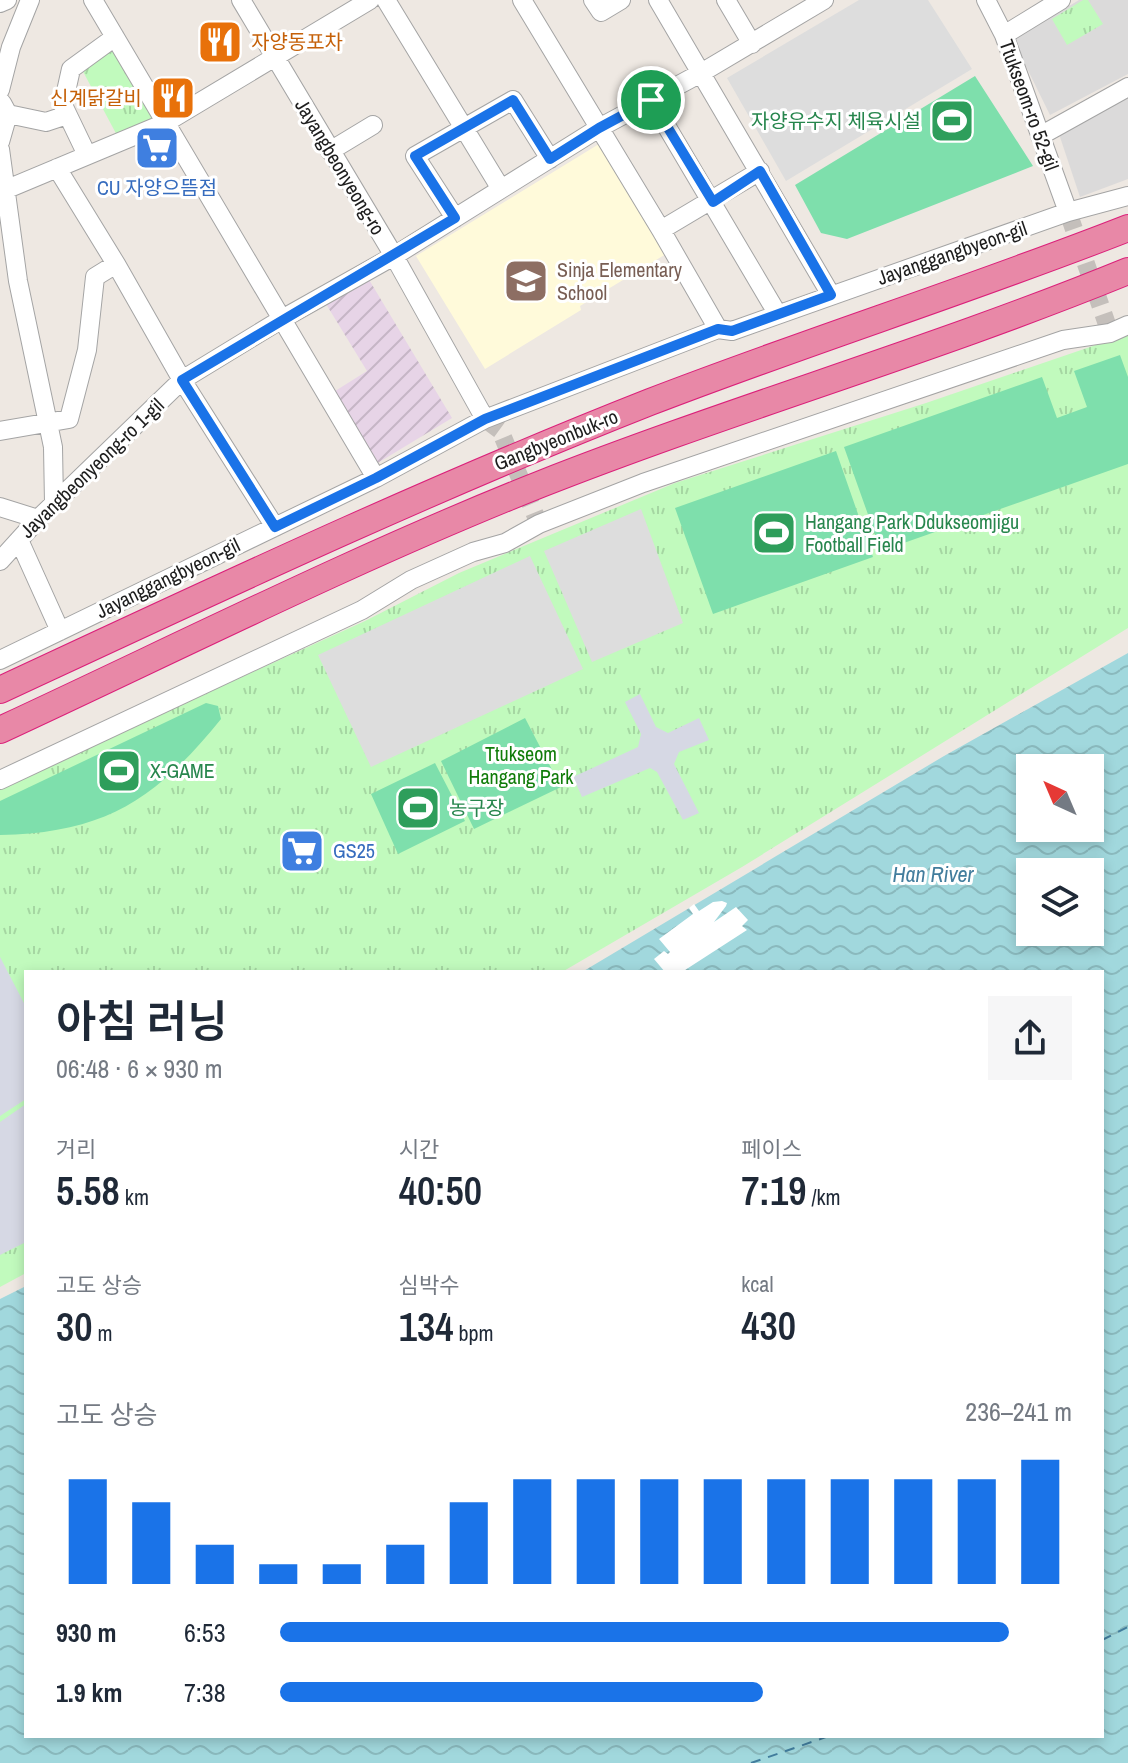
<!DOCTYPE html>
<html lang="ko">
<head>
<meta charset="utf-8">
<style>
  :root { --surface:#fff; --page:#f6f6f7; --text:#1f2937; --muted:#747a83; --accent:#1a73e8 }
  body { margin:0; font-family:"Archivo Narrow","Noto Sans KR",sans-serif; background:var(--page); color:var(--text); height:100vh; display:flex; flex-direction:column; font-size:30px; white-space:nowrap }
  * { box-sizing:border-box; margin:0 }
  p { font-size:26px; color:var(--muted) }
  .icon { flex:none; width:44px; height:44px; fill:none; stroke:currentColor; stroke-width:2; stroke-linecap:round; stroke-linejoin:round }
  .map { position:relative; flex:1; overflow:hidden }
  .panel { position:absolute; left:24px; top:970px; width:1080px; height:768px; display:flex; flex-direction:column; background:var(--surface); border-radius:0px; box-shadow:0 4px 12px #0003 }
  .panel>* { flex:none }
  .needle { width:52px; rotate:316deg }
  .tools { position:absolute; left:1016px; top:754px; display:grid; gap:16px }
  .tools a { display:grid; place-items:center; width:88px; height:88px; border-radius:0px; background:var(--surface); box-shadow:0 4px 12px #0003; font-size:40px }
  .pin { position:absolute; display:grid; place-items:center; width:68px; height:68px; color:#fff; margin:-34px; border:4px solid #fff; border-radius:50%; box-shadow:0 2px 8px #0007 }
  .round { display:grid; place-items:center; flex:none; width:84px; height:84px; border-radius:0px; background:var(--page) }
  .headline { display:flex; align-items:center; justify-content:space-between; height:136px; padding:0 32px }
  h1 { font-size:44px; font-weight:600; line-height:60px }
  .figures { display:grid; grid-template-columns:repeat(3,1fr); gap:12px; height:136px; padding:8px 32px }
  .figures div { display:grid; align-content:center }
  .figures b { font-size:40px; font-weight:600 }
  .figures small { font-size:22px; font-weight:400 }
  .figures p { font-size:22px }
  .chart { height:224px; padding:16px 32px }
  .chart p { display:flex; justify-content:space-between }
  .chart svg { width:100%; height:144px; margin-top:8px; stroke:var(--accent); stroke-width:6 }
  ul { padding:0 32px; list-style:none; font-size:26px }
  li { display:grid; grid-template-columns:128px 96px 1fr; align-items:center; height:60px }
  li i { height:20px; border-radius:10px; background:var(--accent) }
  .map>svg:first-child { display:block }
  .residential { fill:#dbdada }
  .industrial { fill:url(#industrial-furrows) }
  .education { fill:#fffada }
  .park { fill:url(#park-tufts) }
  .pitch { fill:#7edfac }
  .parking { fill:#ddd }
  .plaza { fill:#d6d8e4 }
  .water { fill:url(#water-waves); fill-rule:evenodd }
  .pier { fill:#fff }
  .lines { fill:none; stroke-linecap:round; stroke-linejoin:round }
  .ferry { stroke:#427d9d; stroke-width:2; stroke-dasharray:10 8; stroke-linecap:butt }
  .minor-tunnel { stroke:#c4bfbb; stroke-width:18; stroke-dasharray:18 9; stroke-linecap:butt }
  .minor-casing { stroke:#a4a4a4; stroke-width:20 }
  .highway-casing { stroke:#db207a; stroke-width:28 }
  .minor { stroke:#fff; stroke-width:18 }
  .highway { stroke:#e888a7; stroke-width:26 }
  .route-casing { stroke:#fff; stroke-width:16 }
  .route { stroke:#1a73e8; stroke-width:10 }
  .labels { text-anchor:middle; stroke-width:6; stroke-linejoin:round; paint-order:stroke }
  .food-label { font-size:20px; fill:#c56008; stroke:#fff; text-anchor:start }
  .street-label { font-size:20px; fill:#1d1d1d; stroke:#fff }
  .leisure-label { font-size:20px; fill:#27864d; stroke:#fff; text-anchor:start }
  .shop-label { font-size:20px; fill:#366cbe; stroke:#fff }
  .education-label { font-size:20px; fill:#785e54; stroke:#fff; text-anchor:start }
  .park-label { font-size:20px; fill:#107c09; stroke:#fff }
  .water-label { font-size:22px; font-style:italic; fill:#427d9d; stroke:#fff }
</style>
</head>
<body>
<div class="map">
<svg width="1128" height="1763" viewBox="0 0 1128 1763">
  <defs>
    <pattern id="industrial-furrows" width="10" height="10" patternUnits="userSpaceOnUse" patternTransform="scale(2)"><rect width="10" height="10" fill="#e7d4e7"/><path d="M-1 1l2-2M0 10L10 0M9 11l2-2" fill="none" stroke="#c6b6c6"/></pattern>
    <pattern id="park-tufts" width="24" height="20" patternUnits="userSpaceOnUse" patternTransform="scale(2)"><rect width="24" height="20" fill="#c1fabd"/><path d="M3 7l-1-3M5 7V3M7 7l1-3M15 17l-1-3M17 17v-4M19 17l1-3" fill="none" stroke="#a5d6a2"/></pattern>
    <pattern id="water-waves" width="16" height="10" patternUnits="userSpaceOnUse" patternTransform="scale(2)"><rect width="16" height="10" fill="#a1d8dd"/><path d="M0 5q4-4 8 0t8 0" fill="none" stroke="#8ab9bd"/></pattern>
  </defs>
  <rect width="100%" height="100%" fill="#eee8e2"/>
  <path class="residential" d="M 1079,0 L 1128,0 L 1128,74 L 1050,115 L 1013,40 Z
    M 1128,96 L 1128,179 L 1080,197 L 1059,134 Z"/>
  <path class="industrial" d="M 368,278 L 452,418 L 376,464 L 332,393 L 367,371 L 326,304 Z"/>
  <path class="education" d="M 599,144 L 666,254 L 580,306 L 581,310 L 485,369 L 416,256 Z"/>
  <path class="park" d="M 1083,0 L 1088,0 L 1103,24 L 1067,45 L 1052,19 Z
    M 115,37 L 165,123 L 120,141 L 79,64 Z
    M 1128,334 L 1128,628 L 742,867 L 562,972 L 26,972 L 26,1273 L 0,1287 L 0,787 L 365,621 L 459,573 L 675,483 L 926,403 Z"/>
  <path class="pitch" d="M 975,76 L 1033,166 L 847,239 L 821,233 L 795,185 Z
    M 1120,355 L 1128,377 L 1128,464 L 881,551 L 844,447 L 1042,377 L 1057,418 L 1087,407 L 1074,371 Z
    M 836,451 L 873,557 L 713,614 L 675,508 Z
    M 206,703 L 218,706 L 221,719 C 156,799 106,833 0,835 L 0,801 Z
    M 525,718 L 561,787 L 474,829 L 441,761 Z
    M 435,763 L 465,821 L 398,854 L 371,794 Z"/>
  <path class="parking" d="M 859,0 L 928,0 L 972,69 L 786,181 L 727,78 Z
    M 641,509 L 683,623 L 592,662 L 544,551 Z
    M 530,556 L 583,669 L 371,767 L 318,655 Z"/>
  <path class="plaza" d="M 640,694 L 656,727 L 668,733 L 699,718 L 709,740 L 679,752 L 674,764 L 699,813 L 683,820 L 657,772 L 650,768 L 582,797 L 573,777 L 638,747 L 641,734 L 625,702 Z
    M 0,957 L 26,1007 L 26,1099 L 0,1116 Z
    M 26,1104 L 26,1242 L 0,1255 L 0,1122 Z"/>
  <path class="water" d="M 1128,653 L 1128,1763 L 0,1763 L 0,1299 L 26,1286 L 26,1736 L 1102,1736 L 1102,972 L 582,972 L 944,756 ZM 1030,768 L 1090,768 L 1090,828 L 1030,828 ZM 1030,872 L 1090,872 L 1090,932 L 1030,932 Z"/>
  <path class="pier" d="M 722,901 L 727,903 L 726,906 L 714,922 L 736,907 L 748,920 L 742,926 L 747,930 L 682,972 L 665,972 L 654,959 L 664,951 L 668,954 L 670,952 L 659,939 L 693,914 L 689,908 L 694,904 L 699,911 L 713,902 Z"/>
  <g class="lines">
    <path class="ferry" d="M 1102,1640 L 1128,1627
      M 751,1763 L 829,1736"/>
    <path class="minor-tunnel" d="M 1068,212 L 1110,333
      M 485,419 L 500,430 L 539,524"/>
    <g class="minor-casing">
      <path id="minor" d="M 93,0 L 376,478
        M 241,0 L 394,256 L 485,419
        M 386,0 L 501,189
        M 522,0 L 661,230 L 718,329
        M 593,0 L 601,12 L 621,0
        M 658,0 L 831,295
        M 726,0 L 752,44
        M 986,0 L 1004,35 L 1068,212
        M 0,3 L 7,0
        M 1004,35 L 1061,0
        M 0,90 L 11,47 L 30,0
        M 651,100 L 777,313
        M 8,114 L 46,122 L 67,115
        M 1040,136 L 1128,87
        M 0,142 L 8,114 L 2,103
        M 0,149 L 18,281 L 53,447 L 54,503
        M 330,151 L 373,125
        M 87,155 L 63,105 L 71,69 L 115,37
        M 57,168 L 116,264 L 182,380 L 275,527
        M 0,192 L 165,123 L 370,0
        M 455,218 L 415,156 L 513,100 L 550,159
        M 661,230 L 760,171
        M 0,431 L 69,419 L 87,350 L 95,277 L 116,264
        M 0,507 L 38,519
        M 19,540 L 60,631
        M 0,561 L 38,519 L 182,380 L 282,319 L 394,256 L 599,128 L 701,73 L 824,0
        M 0,660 L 376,478 L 485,419 L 718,329 L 732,331 L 1068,212 L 1128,196
        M 0,780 L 362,610 L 411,580 L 473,552 L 505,543 L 539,524 L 643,483 L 1063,340 L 1110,333 L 1128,325"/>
    </g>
    <g class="highway-casing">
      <path id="highway" d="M 0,690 C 215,590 429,489 650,402 C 808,341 970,290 1128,228
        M 0,730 C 179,647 357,557 541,484 C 734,408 935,350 1128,271"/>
    </g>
    <use href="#minor" class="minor"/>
    <use href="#highway" class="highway"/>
  </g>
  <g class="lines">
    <g class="route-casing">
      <path id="route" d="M 513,100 L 550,159 L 599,128 L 651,100 L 713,202 L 760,171 L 831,295 L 732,331 L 718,329 L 485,419 L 376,478 L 275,527 L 182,380 L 455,218 L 415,156 Z"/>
    </g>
    <use href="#route" class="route"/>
  </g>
  <defs>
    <g id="restaurant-square" transform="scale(2.3)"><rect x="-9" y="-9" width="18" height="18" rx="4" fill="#e8710a" stroke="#fff"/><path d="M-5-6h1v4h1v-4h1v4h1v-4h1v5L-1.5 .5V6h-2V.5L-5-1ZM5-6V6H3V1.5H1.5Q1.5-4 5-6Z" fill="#fff"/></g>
    <g id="stadium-square" transform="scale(2.3)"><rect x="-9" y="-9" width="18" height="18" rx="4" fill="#2e9e5b" stroke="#fff"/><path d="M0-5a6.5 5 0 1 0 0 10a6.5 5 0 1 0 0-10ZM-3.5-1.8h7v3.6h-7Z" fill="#fff"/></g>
    <g id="supermarket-square" transform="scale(2.3)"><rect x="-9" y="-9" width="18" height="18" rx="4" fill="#3f7fe0" stroke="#fff"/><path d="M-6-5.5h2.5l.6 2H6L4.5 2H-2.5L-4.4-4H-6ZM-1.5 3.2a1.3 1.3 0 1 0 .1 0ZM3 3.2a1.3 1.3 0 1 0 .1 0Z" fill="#fff"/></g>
    <g id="school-square" transform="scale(2.3)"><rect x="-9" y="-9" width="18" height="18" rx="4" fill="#8d6e63" stroke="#fff"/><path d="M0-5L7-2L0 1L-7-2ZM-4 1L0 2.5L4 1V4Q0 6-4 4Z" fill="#fff"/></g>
  </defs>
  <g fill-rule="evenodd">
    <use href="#restaurant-square" x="220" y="42"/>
    <use href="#restaurant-square" x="173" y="98"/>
    <use href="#stadium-square" x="952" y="121"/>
    <use href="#supermarket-square" x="157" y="148"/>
    <use href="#school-square" x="526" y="281"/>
    <use href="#stadium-square" x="774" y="533"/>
    <use href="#stadium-square" x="119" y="771"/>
    <use href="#stadium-square" x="418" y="808"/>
    <use href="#supermarket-square" x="302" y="851"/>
  </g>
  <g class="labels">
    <g class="food-label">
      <text x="251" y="49">자양동포차</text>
      <text x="142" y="105" text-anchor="end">신계닭갈비</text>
    </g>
    <g class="street-label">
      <text transform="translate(1029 105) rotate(70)" y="7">Ttukseom-ro 52-gil</text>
      <text transform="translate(340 167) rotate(59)" y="7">Jayangbeonyeong-ro</text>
      <text transform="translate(952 253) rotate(-19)" y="7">Jayanggangbyeon-gil</text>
      <text transform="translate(556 440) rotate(-22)" y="7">Gangbyeonbuk-ro</text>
      <text transform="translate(92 468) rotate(-44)" y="7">Jayangbeonyeong-ro 1-gil</text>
      <text transform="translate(168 578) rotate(-26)" y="7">Jayanggangbyeon-gil</text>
    </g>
    <g class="leisure-label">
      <text x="921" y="128" text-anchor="end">자양유수지 체육시설</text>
      <text x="805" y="529">Hangang Park Ddukseomjigu<tspan x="805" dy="23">Football Field</tspan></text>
      <text x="150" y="778">X-GAME</text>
      <text x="449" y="815">농구장</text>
    </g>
    <g class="shop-label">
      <text x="157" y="195">CU 자양으뜸점</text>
      <text x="333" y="858" text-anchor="start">GS25</text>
    </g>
    <g class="education-label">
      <text x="557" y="277">Sinja Elementary<tspan x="557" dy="23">School</tspan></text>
    </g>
    <g class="park-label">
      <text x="521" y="761">Ttukseom<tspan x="521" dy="23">Hangang Park</tspan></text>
    </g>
    <g class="water-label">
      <text x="933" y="882">Han River</text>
    </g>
  </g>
</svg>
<div class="tools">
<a><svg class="needle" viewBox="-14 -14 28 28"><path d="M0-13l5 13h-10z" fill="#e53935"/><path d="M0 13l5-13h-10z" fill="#747a83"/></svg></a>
<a><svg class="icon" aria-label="layers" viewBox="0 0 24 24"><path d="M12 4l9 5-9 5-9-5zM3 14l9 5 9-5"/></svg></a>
</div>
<div class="pin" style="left:651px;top:100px;background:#1e9e55"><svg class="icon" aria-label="arrive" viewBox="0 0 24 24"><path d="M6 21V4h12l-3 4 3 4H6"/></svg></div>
<section class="panel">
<div class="headline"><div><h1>아침 러닝</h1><p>06:48 · 6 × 930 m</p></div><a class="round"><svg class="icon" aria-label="share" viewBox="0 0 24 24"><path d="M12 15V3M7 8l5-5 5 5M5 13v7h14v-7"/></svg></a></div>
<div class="figures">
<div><p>거리</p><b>5.58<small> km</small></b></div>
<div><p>시간</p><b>40:50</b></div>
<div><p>페이스</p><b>7:19<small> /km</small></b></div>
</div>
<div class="figures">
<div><p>고도 상승</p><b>30<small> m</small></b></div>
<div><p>심박수</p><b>134<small> bpm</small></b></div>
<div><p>kcal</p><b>430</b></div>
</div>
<div class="chart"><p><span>고도 상승</span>236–241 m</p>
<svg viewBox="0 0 160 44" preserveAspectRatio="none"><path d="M5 44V12M15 44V19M25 44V32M35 44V38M45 44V38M55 44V32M65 44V19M75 44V12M85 44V12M95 44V12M105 44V12M115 44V12M125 44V12M135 44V12M145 44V12M155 44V6"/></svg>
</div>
<ul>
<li><b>930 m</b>6:53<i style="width:92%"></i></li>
<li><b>1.9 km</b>7:38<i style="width:61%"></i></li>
</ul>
</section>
</div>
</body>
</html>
